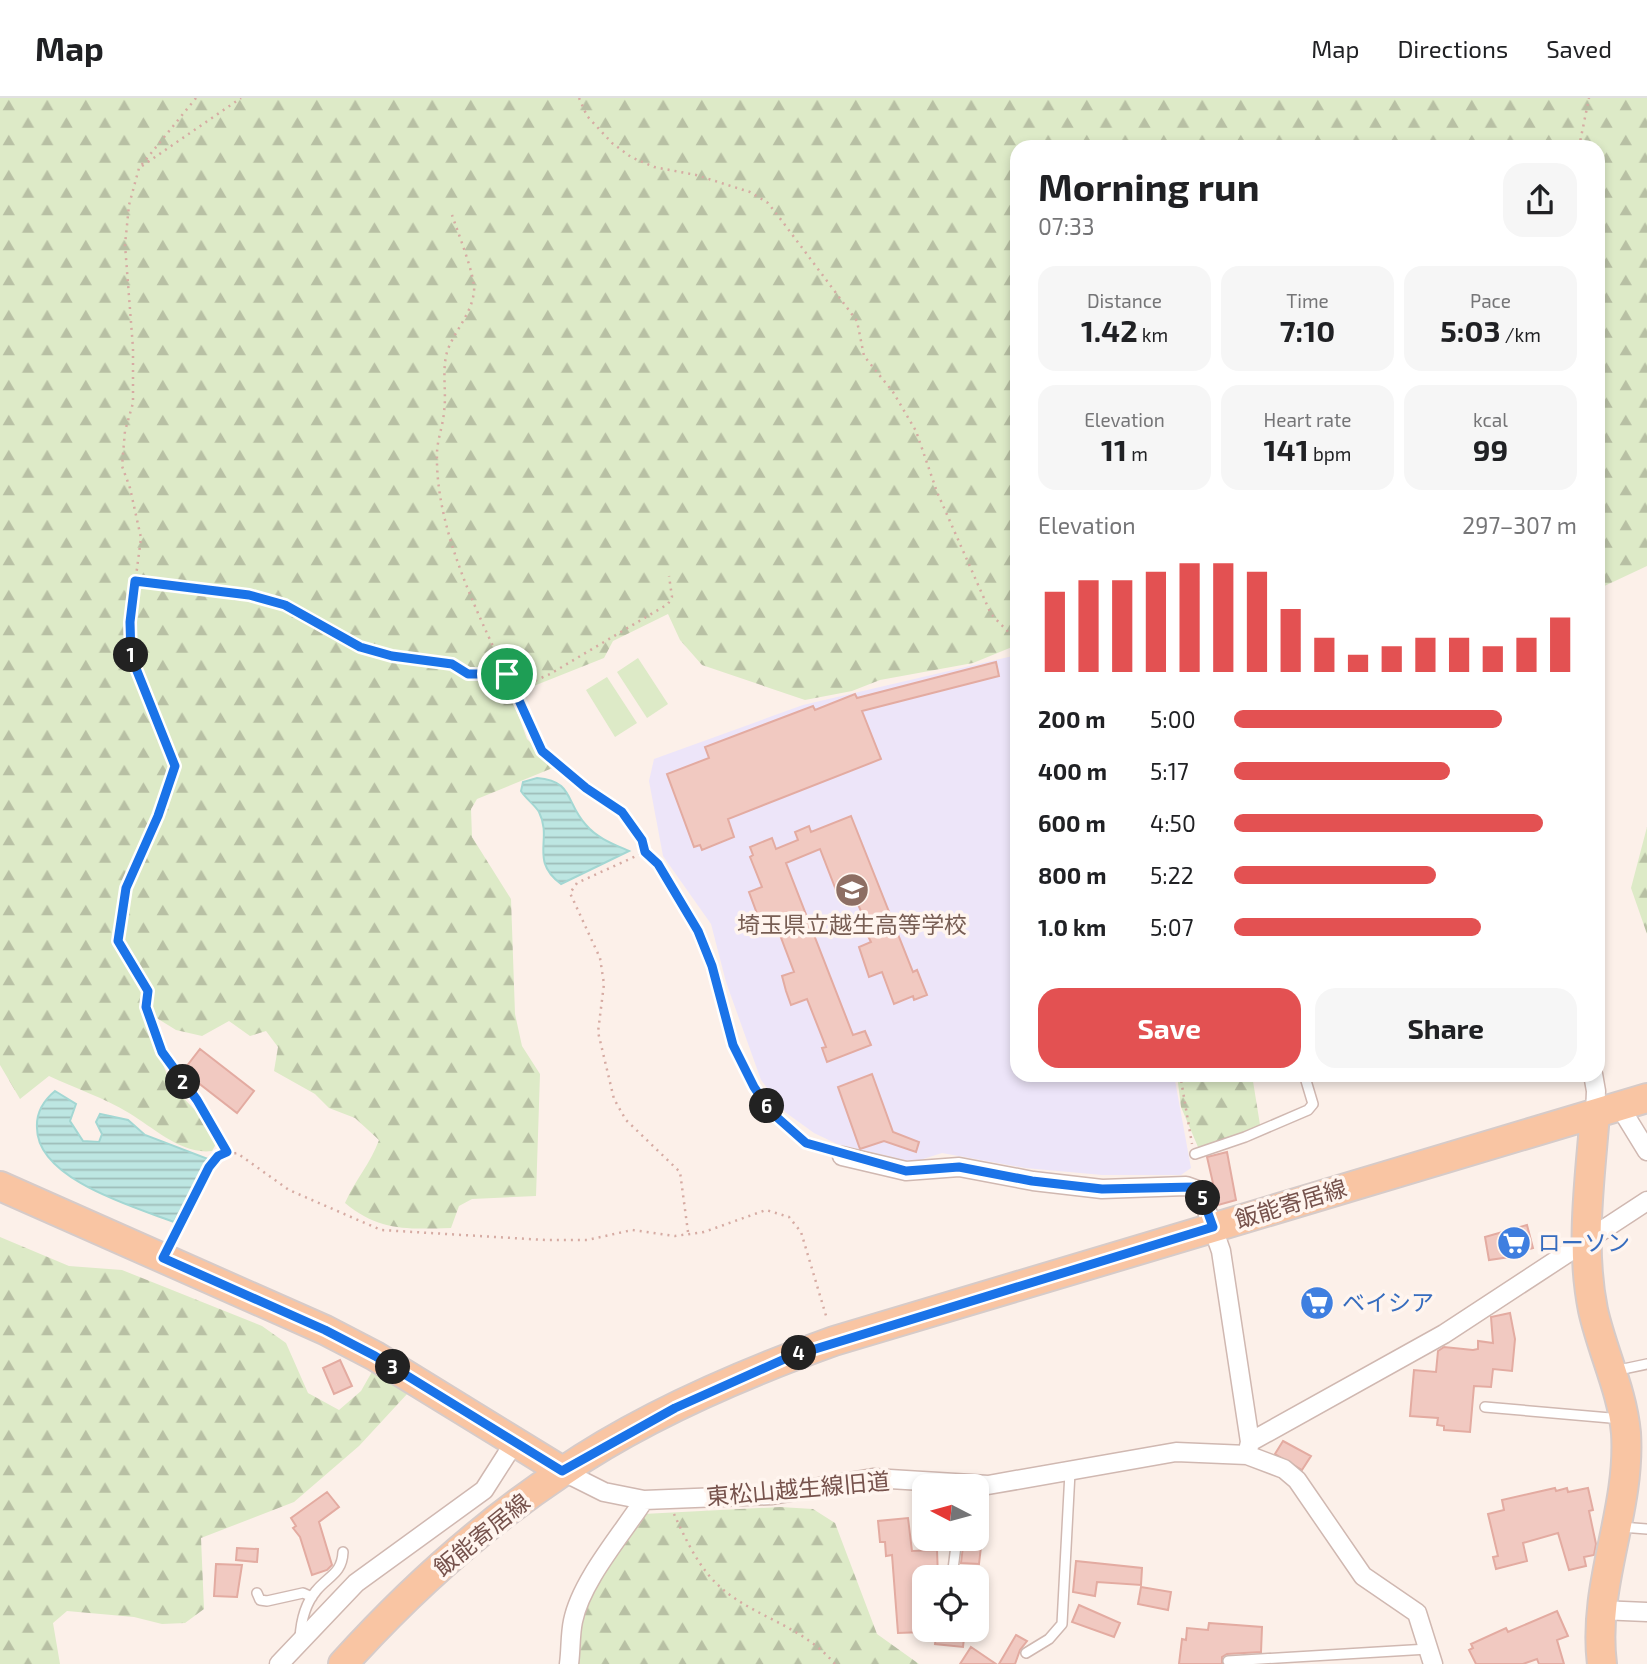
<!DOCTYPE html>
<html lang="en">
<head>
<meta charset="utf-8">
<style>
  :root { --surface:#fff; --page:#f6f6f6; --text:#202124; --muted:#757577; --line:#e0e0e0; --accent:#e35152 }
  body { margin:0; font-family:"Exo 2","Noto Sans JP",sans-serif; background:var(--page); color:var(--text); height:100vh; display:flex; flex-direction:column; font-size:26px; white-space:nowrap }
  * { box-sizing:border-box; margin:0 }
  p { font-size:23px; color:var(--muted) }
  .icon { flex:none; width:38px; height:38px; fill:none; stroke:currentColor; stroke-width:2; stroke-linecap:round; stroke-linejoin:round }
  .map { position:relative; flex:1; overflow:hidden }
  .sheet { position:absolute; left:1010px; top:42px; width:595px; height:942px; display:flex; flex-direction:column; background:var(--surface); border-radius:21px; box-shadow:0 4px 10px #0003 }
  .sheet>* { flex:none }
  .needle { width:46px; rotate:276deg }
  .tools { position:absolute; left:912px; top:1376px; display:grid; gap:14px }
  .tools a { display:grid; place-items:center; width:77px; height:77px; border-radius:14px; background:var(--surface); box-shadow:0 4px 10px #0003; font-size:35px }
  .pin { position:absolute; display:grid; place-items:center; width:60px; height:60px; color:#fff; margin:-30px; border:4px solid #fff; border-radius:50%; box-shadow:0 2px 7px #0007 }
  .km { position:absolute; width:35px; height:35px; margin:-18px; border-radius:50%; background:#222; color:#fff; font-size:19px; line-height:35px; text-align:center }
  .round { display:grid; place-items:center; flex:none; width:74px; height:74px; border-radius:21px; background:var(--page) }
  .head { display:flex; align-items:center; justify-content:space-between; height:119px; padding:0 28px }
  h1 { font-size:38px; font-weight:700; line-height:52px }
  .stats { display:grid; grid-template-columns:repeat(3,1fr); gap:10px; height:119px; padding:7px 28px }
  .stats div { display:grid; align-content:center; border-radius:18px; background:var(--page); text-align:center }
  .stats b { font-size:30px; font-weight:700 }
  .stats small { font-size:19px; font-weight:400 }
  .stats p { font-size:19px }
  .chart { height:196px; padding:14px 28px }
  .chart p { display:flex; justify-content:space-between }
  .chart svg { width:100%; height:126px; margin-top:7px; stroke:var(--accent); stroke-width:6 }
  .action { display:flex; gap:14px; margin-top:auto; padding:14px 28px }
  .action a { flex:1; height:80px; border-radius:21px; background:var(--accent); color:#fff; font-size:28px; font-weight:700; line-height:80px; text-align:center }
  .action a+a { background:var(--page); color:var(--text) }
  ul { padding:0 28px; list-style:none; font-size:23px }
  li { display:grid; grid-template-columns:112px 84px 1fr; align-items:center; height:52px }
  li i { height:18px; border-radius:9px; background:var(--accent) }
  header { display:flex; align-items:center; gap:42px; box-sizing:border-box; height:98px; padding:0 35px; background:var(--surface); border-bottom:2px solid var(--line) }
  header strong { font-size:33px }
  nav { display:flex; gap:38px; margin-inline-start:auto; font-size:24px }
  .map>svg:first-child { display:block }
  .education { fill:#ede5f9 }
  .grass { fill:#ddeac7 }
  .forest { fill:url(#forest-firs) }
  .water { fill:url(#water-rules); stroke:#a3d7d3; stroke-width:2 }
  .building { fill:#f1c9c1; stroke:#e3aba1; stroke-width:2 }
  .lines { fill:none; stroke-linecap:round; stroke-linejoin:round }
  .service-casing { stroke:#d0b8b1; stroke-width:12 }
  .minor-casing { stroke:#d0b8b1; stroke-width:21 }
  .primary-casing { stroke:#d6cbc9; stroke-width:32 }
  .path { stroke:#d6aba3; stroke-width:2.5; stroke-dasharray:2 5; stroke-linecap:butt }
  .service { stroke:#fff; stroke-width:9 }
  .minor { stroke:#fff; stroke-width:18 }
  .primary { stroke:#f9c5a3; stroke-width:28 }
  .route-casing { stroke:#fff; stroke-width:14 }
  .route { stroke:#1a73e8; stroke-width:9 }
  .labels { text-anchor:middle; stroke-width:7; stroke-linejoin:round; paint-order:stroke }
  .education-label { font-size:23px; fill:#785e54; stroke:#fff5ef }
  .street-label { font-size:23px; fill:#76524c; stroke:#fff5ef }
  .shop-label { font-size:23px; fill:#366cbe; stroke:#fff5ef; text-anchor:start }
</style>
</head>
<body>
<header>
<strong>Map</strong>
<nav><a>Map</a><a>Directions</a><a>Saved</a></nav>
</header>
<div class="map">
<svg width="1647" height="1566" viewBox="0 0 1647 1566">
  <defs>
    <pattern id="forest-firs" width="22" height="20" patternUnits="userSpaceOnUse" patternTransform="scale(1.75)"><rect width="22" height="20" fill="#ddeac7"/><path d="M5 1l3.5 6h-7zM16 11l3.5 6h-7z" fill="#b8c0a4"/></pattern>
    <pattern id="water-rules" width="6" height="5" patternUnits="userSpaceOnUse" patternTransform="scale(1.75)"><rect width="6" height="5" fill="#bde6e2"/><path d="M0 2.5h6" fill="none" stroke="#9ebdb9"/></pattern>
  </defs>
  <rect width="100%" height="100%" fill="#fcf0e9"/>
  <path class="education" d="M 1017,557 L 1017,976 L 1174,977 L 1191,1070 L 1181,1077 L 1102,1077 L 1025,1070 L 942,1055 L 914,1064 L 837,1046 L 814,1035 L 785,1014 L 761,982 L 726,884 L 711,826 L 663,758 L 649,683 L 654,661 L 803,607 Z"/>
  <path class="grass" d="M 638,560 L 668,606 L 647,620 L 617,574 Z
    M 607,579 L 637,625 L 615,639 L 586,592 Z"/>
  <path class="forest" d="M 0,0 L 1647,0 L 1647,468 L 1598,491 L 1598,49 L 1017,49 L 1017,547 L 973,565 L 880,582 L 852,593 L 805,602 L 702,567 L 680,542 L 668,516 L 613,543 L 604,560 L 511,597 L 527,641 L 555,669 L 477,701 L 471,711 L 472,739 L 511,801 L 515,916 L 522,948 L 540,976 L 536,1098 L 472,1101 L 459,1108 L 451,1130 C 408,1131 380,1134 345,1105 C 355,1082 371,1065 379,1042 L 355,1020 L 329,1010 L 315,996 L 274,973 L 278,949 L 266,933 L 250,938 L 229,923 L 202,938 L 176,932 L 155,919 L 149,930 L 171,987 L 193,1010 L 214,1025 L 219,1041 L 212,1053 C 182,1057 154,1030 129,1015 C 104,1000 75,990 49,978 L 20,1001 L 0,967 Z
    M 1647,729 L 1647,836 L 1631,790 Z
    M 1177,977 L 1252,977 L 1261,1033 L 1198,1049 L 1181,1009 Z
    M 0,1139 L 69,1168 L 122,1172 L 262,1228 L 286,1245 L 308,1295 L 339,1312 L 361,1293 L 373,1272 L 408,1295 L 359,1348 L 294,1404 L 201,1440 L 204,1511 L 185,1525 L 162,1526 L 134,1519 L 67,1513 L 53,1525 L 60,1566 L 0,1566 Z
    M 780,1409 L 813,1411 L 835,1425 L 877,1536 L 919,1566 L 574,1566 L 584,1511 L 602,1476 L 643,1416 Z"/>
  <path class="water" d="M 537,680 C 574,683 565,704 586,727 C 597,740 613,746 629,753 L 561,786 C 529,762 553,742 539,714 C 535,707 526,701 521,693 L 523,684 Z
    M 55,993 L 76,1006 L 70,1023 L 83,1043 L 99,1044 L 102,1036 L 96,1024 L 100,1016 L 128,1022 L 145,1037 L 208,1061 L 174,1124 C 134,1109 37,1081 37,1030 C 36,1014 43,1003 55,993 Z"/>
  <path class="building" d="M 996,564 L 999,578 L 862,613 L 881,661 L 728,721 L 734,739 L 702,752 L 700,747 L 694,749 L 667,676 L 709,660 L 705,649 L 813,608 L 815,612 L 855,596 L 857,600 Z
    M 851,718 L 913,874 L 917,872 L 927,897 L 914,902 L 913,898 L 894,906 L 882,874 L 869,879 L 859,849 L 871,844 L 867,836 L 870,835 L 850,787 L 836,792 L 820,751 L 786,765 L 853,937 L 865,933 L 871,947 L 827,964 L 822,950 L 826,949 L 807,901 L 791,907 L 786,893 L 782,878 L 794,874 L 772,816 L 759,821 L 749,794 L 762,789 L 750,759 L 753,757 L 750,749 L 772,740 L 776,751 L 798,742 L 795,734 L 809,728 L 811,734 Z
    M 200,951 L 254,993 L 237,1015 L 183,973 Z
    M 872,976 L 893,1034 L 919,1044 L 916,1054 L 884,1043 L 860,1051 L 838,989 Z
    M 1227,1054 L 1236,1102 L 1218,1107 L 1207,1059 Z
    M 1527,1127 L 1533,1150 L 1523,1153 L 1524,1157 L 1489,1162 L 1485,1139 Z
    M 1510,1215 L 1515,1241 L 1512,1273 L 1493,1271 L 1491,1289 L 1474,1288 L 1470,1334 L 1444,1332 L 1444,1328 L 1437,1327 L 1438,1320 L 1410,1318 L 1414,1272 L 1436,1274 L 1438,1253 L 1444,1249 L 1473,1252 L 1478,1251 L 1478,1243 L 1493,1245 L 1491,1219 Z
    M 340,1262 L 352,1288 L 334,1296 L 323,1270 Z
    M 1283,1343 L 1311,1358 L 1302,1372 L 1275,1356 Z
    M 1555,1390 L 1556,1393 L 1567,1390 L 1568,1394 L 1588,1390 L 1593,1412 L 1589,1413 L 1596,1446 L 1594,1457 L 1584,1459 L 1586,1468 L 1569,1472 L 1558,1435 L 1523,1445 L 1527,1463 L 1496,1471 L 1493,1459 L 1498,1458 L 1488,1416 L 1504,1412 L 1502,1402 Z
    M 327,1394 L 339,1409 L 319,1424 L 332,1467 L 327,1472 L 312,1477 L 300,1439 L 293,1430 L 296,1428 L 291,1420 Z
    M 908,1420 L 912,1453 L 937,1452 L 938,1479 L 924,1479 L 923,1534 L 898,1535 L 892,1457 L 886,1458 L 885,1444 L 880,1444 L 878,1423 Z
    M 964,1440 L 982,1440 L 979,1466 L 961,1465 Z
    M 237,1450 L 258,1451 L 257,1464 L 236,1462 Z
    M 1076,1463 L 1142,1470 L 1141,1487 L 1097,1484 L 1095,1498 L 1073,1494 Z
    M 216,1466 L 242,1467 L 237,1499 L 214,1498 Z
    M 1141,1489 L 1171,1494 L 1168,1512 L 1138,1506 Z
    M 1079,1507 L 1120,1525 L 1114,1539 L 1072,1524 Z
    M 1557,1513 L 1568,1538 L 1557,1542 L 1564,1566 L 1539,1566 L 1537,1561 L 1523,1566 L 1476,1566 L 1469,1552 L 1473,1550 L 1471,1546 L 1506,1530 L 1508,1534 Z
    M 1209,1525 L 1262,1529 L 1261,1554 L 1227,1556 L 1222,1559 L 1222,1566 L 1179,1566 L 1182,1541 L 1186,1542 L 1187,1530 L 1208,1532 Z
    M 937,1531 L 965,1531 L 963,1549 L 935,1546 Z
    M 1016,1537 L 1027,1543 L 1020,1552 L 1015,1566 L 999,1566 Z
    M 971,1549 L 996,1566 L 960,1566 Z"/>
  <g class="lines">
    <g class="service-casing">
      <path id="service" d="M 1195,1056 L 1245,1039 L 1308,1012 L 1313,1006 L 1304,976
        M 1614,1273 L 1647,1266
        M 1485,1309 L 1622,1321
        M 1621,1429 L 1647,1431
        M 952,1479 L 957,1440
        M 257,1495 L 260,1502 L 267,1503 L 303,1495 L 312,1499
        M 300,1540 C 301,1524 305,1506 316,1493 C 328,1478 342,1476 343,1454
        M 1026,1555 L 1049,1541 L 1062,1526 L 1070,1374
        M 1228,1563 L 1428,1551"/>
    </g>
    <g class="minor-casing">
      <path id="minor" d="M 1593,976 L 1596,993 L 1595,1016
        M 1620,1009 L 1647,1053
        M 842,1058 L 906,1073 L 959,1069 L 1033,1083 L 1102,1091 L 1186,1088 L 1200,1093 L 1221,1153 L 1250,1344 L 1247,1357
        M 1250,1344 L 1444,1236 L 1647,1103
        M 562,1373 L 604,1394 L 644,1402 L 772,1397 L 873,1380 L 988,1387 L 1176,1354 L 1247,1357 L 1284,1371 L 1297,1382 L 1363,1478 L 1417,1515 L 1433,1566
        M 1600,1512 L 1647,1514
        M 279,1566 L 356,1485 L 484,1392 L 514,1345
        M 569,1566 C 571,1552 570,1537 573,1523 C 581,1483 622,1436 644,1402"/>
    </g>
    <g class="primary-casing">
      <path id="primary" d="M 1595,1016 C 1590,1080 1580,1148 1593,1212 C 1602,1253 1622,1292 1626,1335 C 1631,1413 1592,1487 1602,1566
        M 0,1088 L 325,1232 L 375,1258 L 562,1373
        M 343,1566 C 408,1494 481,1428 562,1374 C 642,1319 742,1276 834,1243 L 1647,1000"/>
    </g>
    <path class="path" d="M 196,0 L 139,70 L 129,107 L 125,147 L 133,250 L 133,305 L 125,333 L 122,368 L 130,390 L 141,440 L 130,524 L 131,558 L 175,668 L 158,718 L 126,790 L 118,843 L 148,893 L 147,909 L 162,954 L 197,1002 L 227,1054
      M 579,0 L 587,18 L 612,45 L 631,59 L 654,69 L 696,77 L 750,94 L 768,105 L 782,123 L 857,223 L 864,258 L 893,294 L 916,333 L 937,394 L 991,516 L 1017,543
      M 1579,49 L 1589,0
      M 142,68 L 241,0
      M 452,117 C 457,132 476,180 474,193 C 472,215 456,231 448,251 C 441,271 447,293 444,314 C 443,328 437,342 437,356 C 435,433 481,523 514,592
      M 136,483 L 249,497 L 285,507 L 360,549 L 392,558 L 452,566 L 468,576 L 507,576
      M 645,754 C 633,706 577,688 543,655 C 528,639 522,612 514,592 L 550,576 L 668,506 L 672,499 L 669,478
      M 1180,976 L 1192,1046
      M 688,1134 L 680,1074 L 626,1022 L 614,1001 L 598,934 L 604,886 L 600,860 L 570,795 L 577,785 L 645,754 C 676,782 700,830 712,869 C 734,939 746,1025 826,1052
      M 173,1142 L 210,1069 L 218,1058 L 237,1055 L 289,1092 L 381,1132 L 545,1142 L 587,1142 L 632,1132 L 675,1138 L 704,1134 L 766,1112 L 789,1119 L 801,1134 L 827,1221
      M 674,1416 C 685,1440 698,1468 717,1486 C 751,1519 801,1526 835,1566"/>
    <use href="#service" class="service"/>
    <use href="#minor" class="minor"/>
    <use href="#primary" class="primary"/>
  </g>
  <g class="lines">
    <g class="route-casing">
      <path id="route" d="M 135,483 L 249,497 L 285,507 L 360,549 L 392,558 L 452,566 L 468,576 L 507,576 L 542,653 L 586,690 L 622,714 L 642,742 L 645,754 L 658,766 L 698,833 L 712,868 L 733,947 L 754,989 L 771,1014 L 806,1045 L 906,1073 L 959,1069 L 1032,1083 L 1102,1091 L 1194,1089 L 1200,1093 L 1213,1129 L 789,1259 L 675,1310 L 562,1373 L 375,1258 L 325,1232 L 163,1160 L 209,1069 L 218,1058 L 227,1054 L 197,1002 L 162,954 L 146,909 L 148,893 L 118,843 L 126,790 L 158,718 L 175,668 L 131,558 L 130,524 Z"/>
    </g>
    <use href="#route" class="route"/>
  </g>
  <defs>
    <g id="school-disc" transform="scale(1.75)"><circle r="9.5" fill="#8d6e63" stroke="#fff5ef"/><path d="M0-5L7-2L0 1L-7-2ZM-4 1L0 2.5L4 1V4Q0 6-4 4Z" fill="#fff"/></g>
    <g id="supermarket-disc" transform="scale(1.75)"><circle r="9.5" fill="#3f7fe0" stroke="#fff5ef"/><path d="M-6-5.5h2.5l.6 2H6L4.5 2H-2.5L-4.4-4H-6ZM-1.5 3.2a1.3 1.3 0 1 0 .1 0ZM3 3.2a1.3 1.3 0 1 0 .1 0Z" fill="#fff"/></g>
  </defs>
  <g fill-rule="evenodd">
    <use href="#school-disc" x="852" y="792"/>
    <use href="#supermarket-disc" x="1514" y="1145"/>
    <use href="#supermarket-disc" x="1317" y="1205"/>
  </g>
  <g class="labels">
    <g class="education-label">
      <text x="852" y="835">埼玉県立越生高等学校</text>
    </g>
    <g class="street-label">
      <text transform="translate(1291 1106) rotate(-17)" y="8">飯能寄居線</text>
      <text transform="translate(798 1391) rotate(-5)" y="8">東松山越生線旧道</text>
      <text transform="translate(482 1437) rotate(-39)" y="8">飯能寄居線</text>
    </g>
    <g class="shop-label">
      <text x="1538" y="1153">ローソン</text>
      <text x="1342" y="1213">ベイシア</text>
    </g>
  </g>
</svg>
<div class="tools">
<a><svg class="needle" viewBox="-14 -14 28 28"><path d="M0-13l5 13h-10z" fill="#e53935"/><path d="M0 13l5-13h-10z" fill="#757577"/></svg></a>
<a><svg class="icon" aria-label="locate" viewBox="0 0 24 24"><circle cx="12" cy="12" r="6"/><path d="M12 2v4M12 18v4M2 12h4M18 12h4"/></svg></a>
</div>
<div class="pin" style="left:507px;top:576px;background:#1e9e55"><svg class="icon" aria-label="arrive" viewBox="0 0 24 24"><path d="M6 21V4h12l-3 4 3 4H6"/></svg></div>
<b class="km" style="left:131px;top:557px">1</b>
<b class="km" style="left:183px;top:984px">2</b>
<b class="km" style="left:393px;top:1269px">3</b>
<b class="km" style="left:799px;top:1255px">4</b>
<b class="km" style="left:1203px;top:1100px">5</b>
<b class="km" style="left:767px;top:1008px">6</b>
<section class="sheet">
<div class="head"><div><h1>Morning run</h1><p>07:33</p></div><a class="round"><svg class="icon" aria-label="share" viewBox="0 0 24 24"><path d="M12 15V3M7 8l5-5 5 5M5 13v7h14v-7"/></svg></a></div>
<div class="stats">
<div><p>Distance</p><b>1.42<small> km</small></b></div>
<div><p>Time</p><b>7:10</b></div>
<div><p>Pace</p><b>5:03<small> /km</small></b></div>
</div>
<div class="stats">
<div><p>Elevation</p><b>11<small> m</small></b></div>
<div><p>Heart rate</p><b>141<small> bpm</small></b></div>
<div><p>kcal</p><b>99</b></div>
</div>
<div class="chart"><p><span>Elevation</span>297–307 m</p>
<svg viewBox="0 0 160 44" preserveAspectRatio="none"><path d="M5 44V16M15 44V12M25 44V12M35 44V9M45 44V6M55 44V6M65 44V9M75 44V22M85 44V32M95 44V38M105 44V35M115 44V32M125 44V32M135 44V35M145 44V32M155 44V25"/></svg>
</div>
<ul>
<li><b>200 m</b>5:00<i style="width:78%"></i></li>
<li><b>400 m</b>5:17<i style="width:63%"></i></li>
<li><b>600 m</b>4:50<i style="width:90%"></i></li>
<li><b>800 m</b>5:22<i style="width:59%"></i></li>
<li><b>1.0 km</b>5:07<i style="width:72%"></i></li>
</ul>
<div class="action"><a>Save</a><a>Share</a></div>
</section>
</div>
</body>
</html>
